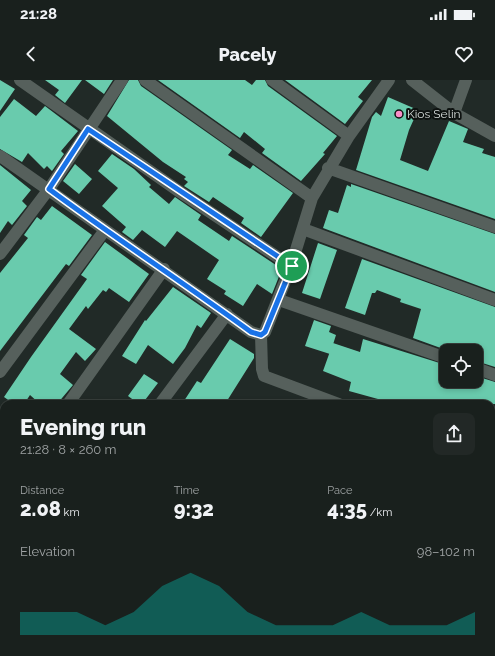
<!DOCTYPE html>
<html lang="en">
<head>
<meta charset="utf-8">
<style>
  :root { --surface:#19201d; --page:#222826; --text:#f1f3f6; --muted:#9fa3a4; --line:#373e3b; --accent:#0f766e }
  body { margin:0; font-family:Raleway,sans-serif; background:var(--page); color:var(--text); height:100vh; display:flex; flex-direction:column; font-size:15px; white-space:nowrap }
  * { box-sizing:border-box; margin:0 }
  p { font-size:13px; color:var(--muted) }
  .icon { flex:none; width:22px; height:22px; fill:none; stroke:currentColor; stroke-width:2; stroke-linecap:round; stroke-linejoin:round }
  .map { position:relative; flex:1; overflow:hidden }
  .panel { position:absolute; left:0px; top:320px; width:495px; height:256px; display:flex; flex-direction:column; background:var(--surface); border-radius:12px 12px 0 0; box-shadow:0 2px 6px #0003,0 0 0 1px var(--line) }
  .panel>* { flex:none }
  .controls { position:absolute; left:439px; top:264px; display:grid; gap:8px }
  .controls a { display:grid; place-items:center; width:44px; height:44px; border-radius:8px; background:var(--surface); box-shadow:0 2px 6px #0003,0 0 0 1px var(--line); font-size:20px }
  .pin { position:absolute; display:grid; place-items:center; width:34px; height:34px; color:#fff; margin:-17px; border:2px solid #fff; border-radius:50%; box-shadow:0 1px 4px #0007 }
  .round { display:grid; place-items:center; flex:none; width:42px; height:42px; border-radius:8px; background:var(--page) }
  .head { display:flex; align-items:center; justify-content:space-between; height:68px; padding:0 20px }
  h1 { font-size:22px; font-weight:800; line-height:30px }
  .figures { display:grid; grid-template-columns:repeat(3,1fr); gap:6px; height:68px; padding:4px 20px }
  .figures div { display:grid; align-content:center }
  .figures b { font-size:20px; font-weight:800 }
  .figures small { font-size:11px; font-weight:400 }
  .figures p { font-size:11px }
  .chart { height:112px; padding:8px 20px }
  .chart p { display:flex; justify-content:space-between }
  .chart svg { width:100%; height:72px; margin-top:4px; fill:var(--accent); opacity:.7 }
  .status { display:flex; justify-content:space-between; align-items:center; height:28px; padding:0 20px; background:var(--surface); direction:ltr }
  .status svg { height:11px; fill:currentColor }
  header { display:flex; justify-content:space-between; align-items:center; height:52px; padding:0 20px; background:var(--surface); font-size:18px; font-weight:800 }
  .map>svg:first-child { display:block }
  .building { fill:#69cbad }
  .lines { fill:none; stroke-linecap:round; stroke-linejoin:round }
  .minor { stroke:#56605c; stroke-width:12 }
  .route-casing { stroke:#fff; stroke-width:8 }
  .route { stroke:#1a73e8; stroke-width:5 }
  .poi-dot { fill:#f98fc8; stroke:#0e1210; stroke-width:1.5 }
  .labels { text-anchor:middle; stroke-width:4; stroke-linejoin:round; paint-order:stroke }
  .poi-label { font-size:12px; fill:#d4dad8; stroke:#0e1210; text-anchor:start }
</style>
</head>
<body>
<div class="status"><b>21:28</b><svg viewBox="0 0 49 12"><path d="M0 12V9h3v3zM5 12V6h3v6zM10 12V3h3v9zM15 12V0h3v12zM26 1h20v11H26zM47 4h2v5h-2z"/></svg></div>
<header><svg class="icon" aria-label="back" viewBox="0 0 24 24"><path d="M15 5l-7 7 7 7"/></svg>Pacely<svg class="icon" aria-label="heart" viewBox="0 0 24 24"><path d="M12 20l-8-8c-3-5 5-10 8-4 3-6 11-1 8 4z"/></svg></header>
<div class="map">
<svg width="495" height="576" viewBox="0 0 495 576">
  <rect width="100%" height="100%" fill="#212a27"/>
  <path class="building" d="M 0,0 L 15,9 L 0,31 Z
    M 45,0 L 82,0 L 65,23 L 55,15 L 59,10 Z
    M 85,0 L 113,0 L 104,14 Z
    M 129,0 L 138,0 L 141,6 L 232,70 L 228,75 L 250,89 L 253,85 L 293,113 L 261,157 L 241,143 L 244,138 L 213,117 L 209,122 L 184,106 L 188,102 L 184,99 L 186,97 L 163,82 L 107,36 Z
    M 158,0 L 245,0 L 252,5 L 256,0 L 265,0 L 268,6 L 337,56 L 323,73 L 325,74 L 301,101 L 262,73 L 265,69 L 244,52 L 240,58 Z
    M 285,0 L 372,0 L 358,17 L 363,21 L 345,44 Z
    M 388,17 L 418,30 L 409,50 L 400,80 L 428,91 L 449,41 L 468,49 L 463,62 L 484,69 L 482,73 L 495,77 L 495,139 L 356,90 L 372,37 L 376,32 L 381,36 Z
    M 14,19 L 36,36 L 45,26 L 78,51 L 61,71 L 64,74 L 52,91 L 47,86 L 44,89 L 28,73 L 22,82 L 0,69 L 0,37 Z
    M 112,74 L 134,89 L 151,105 L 149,107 L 169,124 L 175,117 L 201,135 L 198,140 L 229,161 L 232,156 L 282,189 L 272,214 L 257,204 L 243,226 L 224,214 L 226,211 L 207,199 L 219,180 L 177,151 L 165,167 L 142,150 L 133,160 L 122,152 L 126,147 L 102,126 L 118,108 L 98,91 Z
    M 75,84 L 92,99 L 79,114 L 63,101 Z
    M 0,85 L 31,110 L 22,121 L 27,126 L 12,145 L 8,141 L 0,153 Z
    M 351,104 L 495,154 L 495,212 L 323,148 L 329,130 L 338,133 L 347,105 L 351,107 Z
    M 52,126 L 92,155 L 69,186 L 66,184 L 0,271 L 0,193 L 28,158 L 24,155 L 37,137 L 41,140 Z
    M 105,162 L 149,194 L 129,222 L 109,208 L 106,212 L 103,210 L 88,229 L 86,226 L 69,249 L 96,269 L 85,281 L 76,272 L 60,294 L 73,305 L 57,324 L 40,324 L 30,315 L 24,324 L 14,324 L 4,317 L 31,277 L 87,199 L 81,195 Z
    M 318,163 L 337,170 L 320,219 L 302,213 Z
    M 362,179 L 495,227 L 495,287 L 476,281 L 476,271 L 449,271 L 413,258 L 421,229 L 400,222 L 401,219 L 377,210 L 375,213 L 372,213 L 365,235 L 345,228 Z
    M 173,207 L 211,233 L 201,248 L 197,245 L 185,268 L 173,284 L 148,265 L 136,284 L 122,276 L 145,240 L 146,241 Z
    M 314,240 L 331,246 L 329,252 L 336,255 L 330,274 L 305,266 Z
    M 230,259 L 254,274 L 254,278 L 225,324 L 182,324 L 197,301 L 201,303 Z
    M 363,259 L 446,285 L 446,301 L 476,301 L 476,296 L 495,302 L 495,324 L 396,324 L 349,311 L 351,302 L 323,291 L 333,263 L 360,272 Z
    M 144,294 L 158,303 L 142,324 L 139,324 L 128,316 Z"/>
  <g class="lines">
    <path class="minor" d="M 20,0 L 180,112 L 291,186
      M 145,0 L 312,118
      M 272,0 L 349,56
      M 412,0 L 454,33 L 495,56
      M 454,33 L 466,0
      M 0,76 L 251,252 L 261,255 L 265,252 L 291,186 L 312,118 L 349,56 L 389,0
      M 328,88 L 495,147
      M 303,149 L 495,220
      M 0,174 L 49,109 L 122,0
      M 279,220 L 446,278
      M 261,255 L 262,289 L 264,296 L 339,324
      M 476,288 L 495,295
      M 0,292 L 105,150
      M 68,324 L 164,189
      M 160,324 L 227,234
      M 0,346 L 4,349
      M 491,377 L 495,378
      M 0,389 L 4,386
      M 491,521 L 495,526
      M 424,572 L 427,576
      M 490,576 L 495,571"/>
  </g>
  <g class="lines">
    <g class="route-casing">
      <path id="route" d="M 88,49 L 292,186 L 265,252 L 261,255 L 251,252 C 184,203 115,158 49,109 Z"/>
    </g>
    <use href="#route" class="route"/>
  </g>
  <circle class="poi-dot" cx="399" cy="34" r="4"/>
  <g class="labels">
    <g class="poi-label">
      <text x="407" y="38">Kios Selin</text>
    </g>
  </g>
</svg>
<div class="controls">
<a><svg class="icon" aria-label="locate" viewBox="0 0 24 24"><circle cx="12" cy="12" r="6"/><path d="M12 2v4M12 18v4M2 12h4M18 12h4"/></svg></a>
</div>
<div class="pin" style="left:292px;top:186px;background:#1e9e55"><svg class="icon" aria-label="arrive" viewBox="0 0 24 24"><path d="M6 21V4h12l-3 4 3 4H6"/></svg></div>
<section class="panel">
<div class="head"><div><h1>Evening run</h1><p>21:28 · 8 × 260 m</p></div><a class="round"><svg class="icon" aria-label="share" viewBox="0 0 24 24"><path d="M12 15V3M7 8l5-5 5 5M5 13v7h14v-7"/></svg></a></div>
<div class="figures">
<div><p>Distance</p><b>2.08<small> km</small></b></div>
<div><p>Time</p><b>9:32</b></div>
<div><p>Pace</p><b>4:35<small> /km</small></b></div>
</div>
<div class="chart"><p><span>Elevation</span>98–102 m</p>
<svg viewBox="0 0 160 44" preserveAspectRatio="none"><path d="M0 44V30L10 30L20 30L30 38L40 30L50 14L60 6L70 14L80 30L90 38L100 38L110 38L120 30L130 38L140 38L150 38L160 30V44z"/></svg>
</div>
</section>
</div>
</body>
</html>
